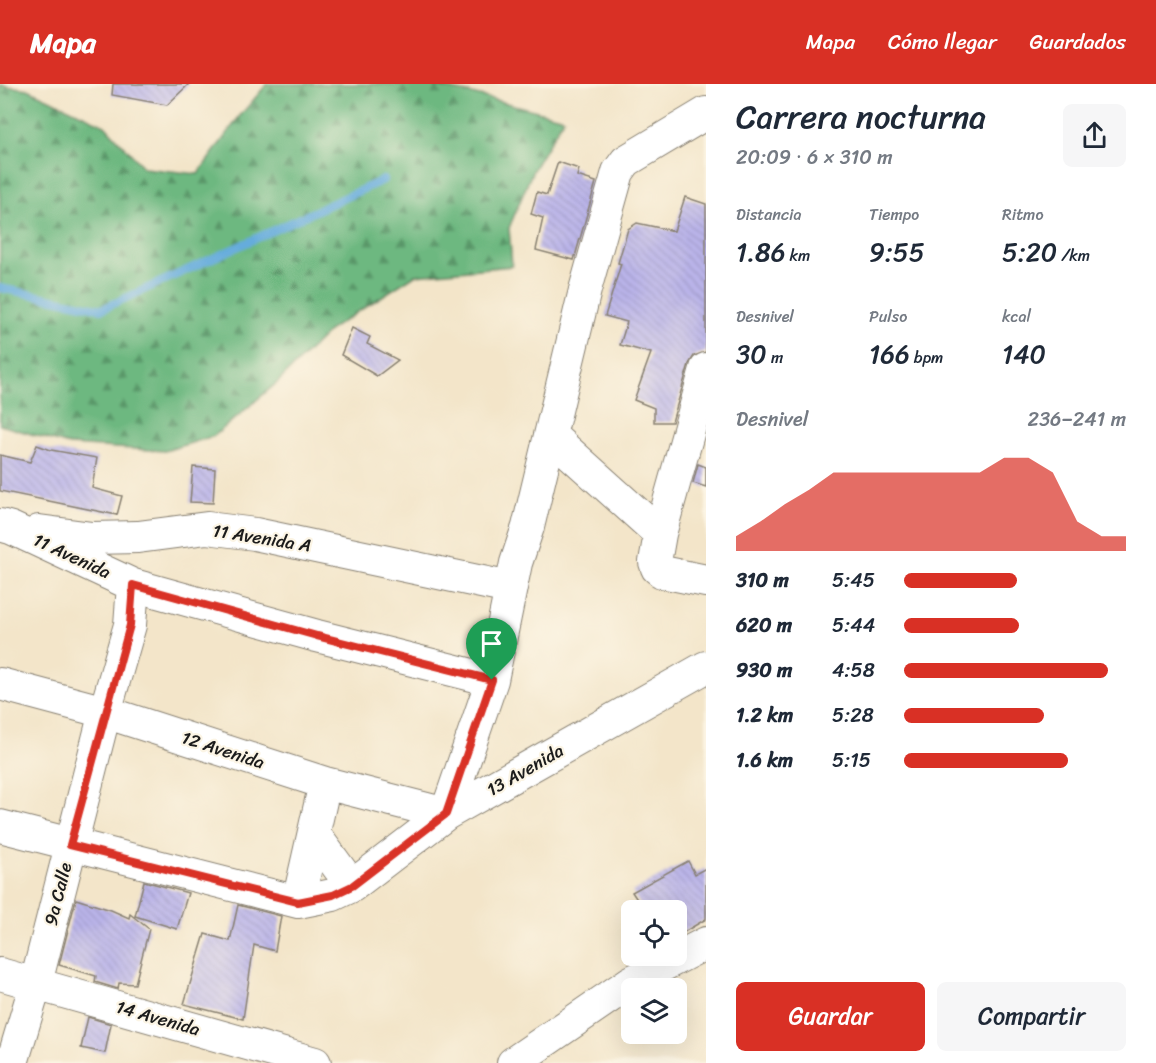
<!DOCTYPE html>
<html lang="es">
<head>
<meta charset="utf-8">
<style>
  :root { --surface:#fff; --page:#f6f6f7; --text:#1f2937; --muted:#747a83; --accent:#d93025 }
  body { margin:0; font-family:Sriracha,sans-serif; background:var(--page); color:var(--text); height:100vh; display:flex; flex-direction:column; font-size:22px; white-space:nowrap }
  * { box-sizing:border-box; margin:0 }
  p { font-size:20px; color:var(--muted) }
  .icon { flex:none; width:33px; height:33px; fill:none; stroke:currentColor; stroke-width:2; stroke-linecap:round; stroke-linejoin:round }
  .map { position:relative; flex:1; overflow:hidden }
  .details { display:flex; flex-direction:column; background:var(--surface); width:450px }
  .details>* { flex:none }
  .controls { position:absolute; left:621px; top:816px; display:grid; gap:12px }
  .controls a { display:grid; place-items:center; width:66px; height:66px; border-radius:9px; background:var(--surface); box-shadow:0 6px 24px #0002; font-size:30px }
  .pin { position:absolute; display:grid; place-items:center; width:51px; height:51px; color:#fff; margin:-62px -26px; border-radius:50% 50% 50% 0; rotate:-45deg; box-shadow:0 0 6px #0007 }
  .pin .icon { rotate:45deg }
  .round { display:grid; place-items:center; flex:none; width:63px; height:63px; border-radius:9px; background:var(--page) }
  .overview { display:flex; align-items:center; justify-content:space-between; height:102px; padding:0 30px }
  h1 { font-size:33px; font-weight:600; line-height:45px }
  .figures { display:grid; grid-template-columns:repeat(3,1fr); gap:9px; height:102px; padding:6px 30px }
  .figures div { display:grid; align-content:center }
  .figures b { font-size:26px; font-weight:600 }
  .figures small { font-size:16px; font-weight:400 }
  .figures p { font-size:16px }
  .chart { height:168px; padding:12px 30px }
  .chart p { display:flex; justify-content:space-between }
  .chart svg { width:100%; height:108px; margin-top:6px; fill:var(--accent); opacity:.7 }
  .action { display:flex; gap:12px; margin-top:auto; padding:12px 30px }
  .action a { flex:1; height:69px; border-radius:9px; background:var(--accent); color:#fff; font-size:24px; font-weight:600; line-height:69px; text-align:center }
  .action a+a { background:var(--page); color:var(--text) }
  ul { padding:0 30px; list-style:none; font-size:20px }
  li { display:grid; grid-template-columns:96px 72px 1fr; align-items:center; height:45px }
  li i { height:15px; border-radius:8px; background:var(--accent) }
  header { display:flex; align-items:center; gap:36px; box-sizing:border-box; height:84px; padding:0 30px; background:var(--accent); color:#fff }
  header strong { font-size:28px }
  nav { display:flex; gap:33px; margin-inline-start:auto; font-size:21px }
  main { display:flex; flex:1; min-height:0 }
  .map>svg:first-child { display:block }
  .forest { fill:url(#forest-firs); stroke:#446a4e; stroke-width:1.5 }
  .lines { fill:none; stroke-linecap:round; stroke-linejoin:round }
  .stream { stroke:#65acdc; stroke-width:8 }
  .building { fill:url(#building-back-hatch) }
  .minor-casing { stroke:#888072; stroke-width:34 }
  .minor { stroke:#fff; stroke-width:32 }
  .route-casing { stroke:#fff; stroke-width:12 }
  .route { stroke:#d93025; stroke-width:8 }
  .labels { text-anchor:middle; stroke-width:4.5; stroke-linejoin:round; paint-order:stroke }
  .street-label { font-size:18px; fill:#1c1c1c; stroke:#fcf5e5 }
</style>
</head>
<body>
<header>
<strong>Mapa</strong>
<nav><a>Mapa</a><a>Cómo llegar</a><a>Guardados</a></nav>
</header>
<main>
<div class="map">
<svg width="706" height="979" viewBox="0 0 706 979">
  <defs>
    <pattern id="forest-firs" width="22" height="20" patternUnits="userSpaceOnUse" patternTransform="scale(1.5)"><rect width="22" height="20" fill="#6db880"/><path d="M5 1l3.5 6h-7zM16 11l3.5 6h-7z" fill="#599568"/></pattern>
    <pattern id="building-back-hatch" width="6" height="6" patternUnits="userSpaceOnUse" patternTransform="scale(1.5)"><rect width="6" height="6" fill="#bab4e9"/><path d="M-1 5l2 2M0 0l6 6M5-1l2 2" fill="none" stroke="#9f9ac7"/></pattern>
  </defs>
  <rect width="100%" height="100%" fill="#fcf5e5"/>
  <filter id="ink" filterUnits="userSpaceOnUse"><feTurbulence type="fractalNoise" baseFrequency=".0167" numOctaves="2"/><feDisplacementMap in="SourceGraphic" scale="12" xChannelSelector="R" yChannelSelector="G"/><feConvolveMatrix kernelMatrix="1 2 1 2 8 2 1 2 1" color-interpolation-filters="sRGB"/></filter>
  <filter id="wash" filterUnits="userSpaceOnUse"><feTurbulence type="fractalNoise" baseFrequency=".008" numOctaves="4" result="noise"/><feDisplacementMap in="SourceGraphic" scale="24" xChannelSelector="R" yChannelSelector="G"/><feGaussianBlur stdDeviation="1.35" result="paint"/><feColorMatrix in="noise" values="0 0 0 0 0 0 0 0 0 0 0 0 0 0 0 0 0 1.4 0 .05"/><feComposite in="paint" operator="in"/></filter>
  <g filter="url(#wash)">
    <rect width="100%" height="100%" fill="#f3e5c9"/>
    <path class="forest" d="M 267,0 L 424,0 L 468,9 L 564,34 L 533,86 L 509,144 L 512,182 L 415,191 L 331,245 L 278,298 L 214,352 L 165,367 L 69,361 L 0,341 L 0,1 L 28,5 L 105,41 L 144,84 L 198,90 L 239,33 Z"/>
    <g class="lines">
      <path class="stream" d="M 0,204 L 102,225 L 383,96"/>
    </g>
    <g id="blocks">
      <path class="building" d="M 113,0 L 189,0 L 167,21 L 112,11 Z
        M 558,78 L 579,85 L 577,92 L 596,98 L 574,176 L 536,166 L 543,134 L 531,130 L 537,108 L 547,111 Z
        M 685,113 L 706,120 L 706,268 L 694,272 L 689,280 L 672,338 L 654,338 L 654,324 L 634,316 L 651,269 L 620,261 L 627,238 L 605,232 L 621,180 L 618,179 L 628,145 L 637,139 L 674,147 Z
        M 352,244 L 370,253 L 367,260 L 398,276 L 377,292 L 341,271 Z
        M 37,361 L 51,366 L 97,374 L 92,404 L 122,412 L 117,431 L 0,407 L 0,371 L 30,378 Z
        M 698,380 L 706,383 L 706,403 L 693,399 Z
        M 193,383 L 215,385 L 213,419 L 190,418 Z
        M 688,777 L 695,790 L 706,784 L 706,835 L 684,848 L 676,836 L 676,826 L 644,826 L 632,808 Z
        M 144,797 L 188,809 L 177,845 L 135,832 Z
        M 76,815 L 111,826 L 129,834 L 130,830 L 149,845 L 135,900 L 119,899 L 118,905 L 95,898 L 96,892 L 59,881 Z
        M 238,821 L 281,832 L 275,867 L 254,861 L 243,935 L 184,920 L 205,850 L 230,857 Z
        M 88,933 L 111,940 L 105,969 L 81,964 Z"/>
    </g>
  </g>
  <g filter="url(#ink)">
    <use href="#blocks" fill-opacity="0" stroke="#888072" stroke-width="1.5"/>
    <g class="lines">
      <g class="minor-casing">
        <path id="minor" d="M 706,285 L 660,450 L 655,478 L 657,484 L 662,488 L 706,497
          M 551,352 L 660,450
          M 0,441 L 11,444 L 133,501 L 317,552 L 492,596
          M 39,447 L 92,454 L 138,453 L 207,444 L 255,450 L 510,504
          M 0,600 L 105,628 L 325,699 L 446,730 L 492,596 L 516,479 L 528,443 L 585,206 L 618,88 L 626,77 L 706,29
          M 0,742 L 298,818 L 333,811 L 352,802 L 446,730 L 706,583
          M 314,750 L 352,802
          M 298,818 L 325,699
          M 0,890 L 315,979
          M 12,979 L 36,899 L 105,628 L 130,541 L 133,501
          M 513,979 L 631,898 L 706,859"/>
      </g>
      <use href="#minor" class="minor"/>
    </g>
  </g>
  <g class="lines" filter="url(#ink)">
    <g class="route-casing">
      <path id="route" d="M 133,501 L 317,552 L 492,596 L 446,730 L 352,802 L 333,811 L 298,818 L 70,761 L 130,541 Z"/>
    </g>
    <use href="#route" class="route"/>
  </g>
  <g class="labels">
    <g class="street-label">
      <text transform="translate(262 454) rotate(9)" y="6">11 Avenida A</text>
      <text transform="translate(72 472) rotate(25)" y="6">11 Avenida</text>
      <text transform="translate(223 666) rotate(18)" y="6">12 Avenida</text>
      <text transform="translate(525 686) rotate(-30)" y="6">13 Avenida</text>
      <text transform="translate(58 810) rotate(-76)" y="6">9a Calle</text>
      <text transform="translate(158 934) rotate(16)" y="6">14 Avenida</text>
    </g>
  </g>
</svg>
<div class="controls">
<a><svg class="icon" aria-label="locate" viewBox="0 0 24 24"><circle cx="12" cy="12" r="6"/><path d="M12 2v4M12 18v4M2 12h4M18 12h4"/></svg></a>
<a><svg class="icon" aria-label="layers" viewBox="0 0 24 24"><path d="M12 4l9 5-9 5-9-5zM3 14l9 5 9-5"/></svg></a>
</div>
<div class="pin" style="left:492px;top:596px;background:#1e9e55"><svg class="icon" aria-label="arrive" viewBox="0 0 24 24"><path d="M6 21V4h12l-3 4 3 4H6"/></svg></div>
</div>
<section class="details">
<div class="overview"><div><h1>Carrera nocturna</h1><p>20:09 · 6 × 310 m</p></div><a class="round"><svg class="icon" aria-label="share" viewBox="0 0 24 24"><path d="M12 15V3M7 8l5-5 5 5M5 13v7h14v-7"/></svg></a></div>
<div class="figures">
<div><p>Distancia</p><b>1.86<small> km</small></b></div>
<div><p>Tiempo</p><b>9:55</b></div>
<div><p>Ritmo</p><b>5:20<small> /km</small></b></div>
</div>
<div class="figures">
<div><p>Desnivel</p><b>30<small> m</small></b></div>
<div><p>Pulso</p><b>166<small> bpm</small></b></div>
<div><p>kcal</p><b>140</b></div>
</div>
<div class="chart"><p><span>Desnivel</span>236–241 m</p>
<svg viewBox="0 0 160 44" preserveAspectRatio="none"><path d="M0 44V38L10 32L20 25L30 19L40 12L50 12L60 12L70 12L80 12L90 12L100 12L110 6L120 6L130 12L140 32L150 38L160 38V44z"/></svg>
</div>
<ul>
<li><b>310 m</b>5:45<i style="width:51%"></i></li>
<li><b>620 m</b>5:44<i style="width:52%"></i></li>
<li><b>930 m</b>4:58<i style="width:92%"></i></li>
<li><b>1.2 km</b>5:28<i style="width:63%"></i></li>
<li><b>1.6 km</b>5:15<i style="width:74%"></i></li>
</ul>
<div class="action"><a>Guardar</a><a>Compartir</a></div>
</section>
</main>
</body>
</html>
